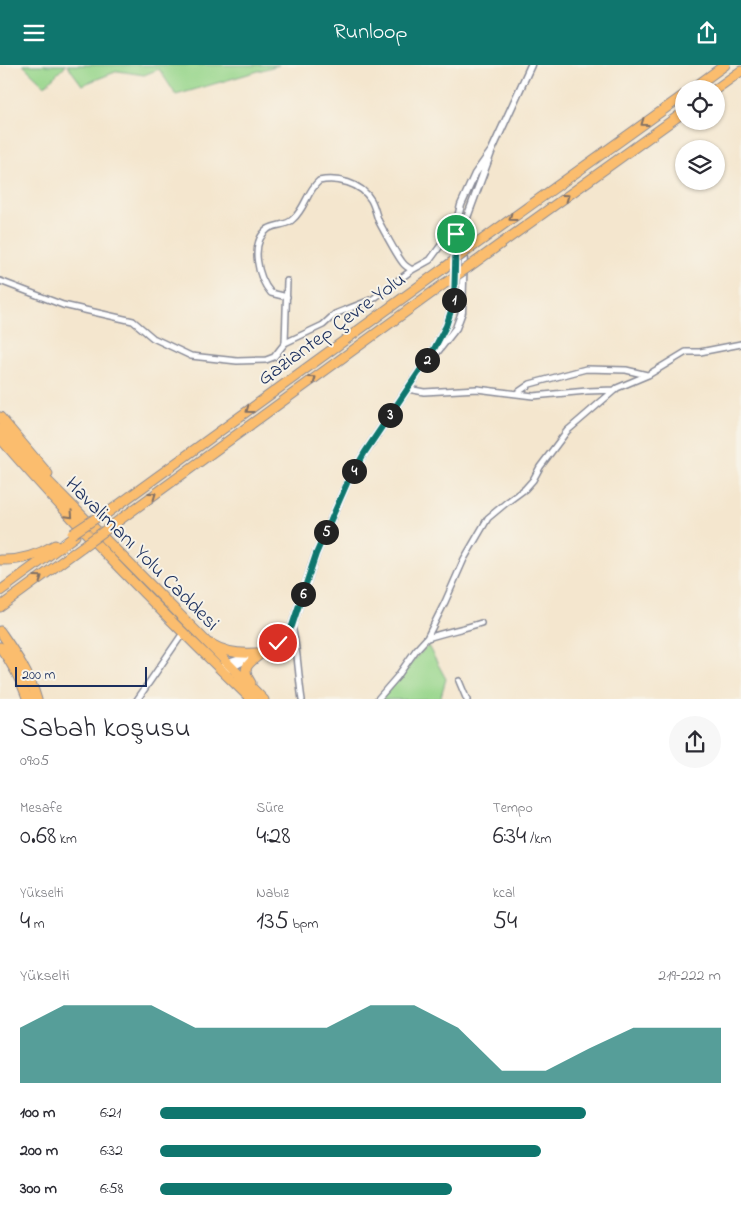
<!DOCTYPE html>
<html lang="tr">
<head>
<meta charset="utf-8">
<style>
  :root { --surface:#fff; --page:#f7f7f7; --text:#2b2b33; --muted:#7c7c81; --accent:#0f766e }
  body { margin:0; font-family:"Indie Flower",sans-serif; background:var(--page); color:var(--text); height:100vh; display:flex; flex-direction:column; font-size:19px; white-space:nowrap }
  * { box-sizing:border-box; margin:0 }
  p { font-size:16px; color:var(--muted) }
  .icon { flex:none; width:28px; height:28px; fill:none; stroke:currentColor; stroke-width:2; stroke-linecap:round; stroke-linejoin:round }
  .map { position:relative; height:634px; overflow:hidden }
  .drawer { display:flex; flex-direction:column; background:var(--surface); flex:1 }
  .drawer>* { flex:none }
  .tools { position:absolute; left:675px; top:15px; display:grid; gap:10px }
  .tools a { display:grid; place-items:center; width:50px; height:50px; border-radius:50%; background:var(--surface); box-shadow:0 1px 4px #0004; font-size:25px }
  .scale { position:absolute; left:15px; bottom:12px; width:132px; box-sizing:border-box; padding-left:5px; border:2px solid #1b2f5e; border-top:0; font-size:14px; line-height:18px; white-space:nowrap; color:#1b2f5e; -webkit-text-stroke:4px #f7f3e8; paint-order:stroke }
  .pin { position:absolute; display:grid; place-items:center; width:42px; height:42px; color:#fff; margin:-21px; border:2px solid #fff; border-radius:50%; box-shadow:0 1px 5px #0007 }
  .km { position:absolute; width:25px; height:25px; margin:-12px; border-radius:50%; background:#222; color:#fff; font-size:14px; line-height:25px; text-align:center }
  .round { display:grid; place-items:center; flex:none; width:52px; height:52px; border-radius:26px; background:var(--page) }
  .overview { display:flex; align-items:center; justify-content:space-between; height:85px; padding:0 20px }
  h1 { font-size:28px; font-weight:600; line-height:38px }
  .stats { display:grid; grid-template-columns:repeat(3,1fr); gap:8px; height:85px; padding:5px 20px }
  .stats div { display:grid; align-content:center }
  .stats b { font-size:25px; font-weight:600 }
  .stats small { font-size:14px; font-weight:400 }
  .stats p { font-size:14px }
  .chart { height:140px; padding:10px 20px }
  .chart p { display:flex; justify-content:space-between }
  .chart svg { width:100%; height:90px; margin-top:5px; fill:var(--accent); opacity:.7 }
  ul { padding:0 20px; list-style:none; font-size:16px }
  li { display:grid; grid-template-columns:80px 60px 1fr; align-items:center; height:38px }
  li i { height:12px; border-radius:6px; background:var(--accent) }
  header { display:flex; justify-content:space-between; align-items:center; height:65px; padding:0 20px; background:var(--accent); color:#fff; font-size:22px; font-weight:600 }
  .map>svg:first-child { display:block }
  .green { fill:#97d68b; stroke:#598274 }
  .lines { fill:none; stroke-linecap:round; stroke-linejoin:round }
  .minor-casing { stroke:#888a96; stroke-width:8 }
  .tertiary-casing { stroke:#888a96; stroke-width:9 }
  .trunk-casing { stroke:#888a96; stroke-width:11 }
  .motorway-casing { stroke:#888a96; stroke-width:11 }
  .minor { stroke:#fff; stroke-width:5 }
  .tertiary { stroke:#fff; stroke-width:6 }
  .trunk { stroke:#fbbd6e; stroke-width:9 }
  .motorway { stroke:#fbbd6e; stroke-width:9 }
  .motorway-bridge-casing { stroke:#888a96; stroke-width:11; stroke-linecap:butt }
  .motorway-bridge { stroke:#fbbd6e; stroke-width:9 }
  .oneway { stroke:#806f65 }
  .route-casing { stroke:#fff; stroke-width:10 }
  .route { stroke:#0f766e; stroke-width:6 }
  .labels { text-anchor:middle; stroke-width:4; stroke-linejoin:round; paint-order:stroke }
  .street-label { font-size:21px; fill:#1b2f5e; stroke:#f7f3e8 }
</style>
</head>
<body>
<header><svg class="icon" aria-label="menu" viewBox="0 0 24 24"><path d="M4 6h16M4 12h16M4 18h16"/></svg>Runloop<svg class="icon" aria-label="share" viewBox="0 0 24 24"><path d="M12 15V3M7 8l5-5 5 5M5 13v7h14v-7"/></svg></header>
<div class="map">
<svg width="741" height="635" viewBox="0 0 741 635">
  <rect width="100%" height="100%" fill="#f7f3e8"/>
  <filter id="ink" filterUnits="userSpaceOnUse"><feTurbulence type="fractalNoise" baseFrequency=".02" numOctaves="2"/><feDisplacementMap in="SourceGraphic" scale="10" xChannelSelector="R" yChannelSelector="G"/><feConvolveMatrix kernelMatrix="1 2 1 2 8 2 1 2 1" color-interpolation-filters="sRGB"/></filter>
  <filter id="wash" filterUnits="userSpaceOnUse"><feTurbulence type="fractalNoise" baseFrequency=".0096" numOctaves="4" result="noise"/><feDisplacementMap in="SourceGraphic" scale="20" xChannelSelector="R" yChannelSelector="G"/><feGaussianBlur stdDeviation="1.12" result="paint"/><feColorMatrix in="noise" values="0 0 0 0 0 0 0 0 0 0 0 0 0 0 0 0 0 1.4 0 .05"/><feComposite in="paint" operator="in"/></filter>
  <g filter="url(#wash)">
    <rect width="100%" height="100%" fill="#f4e6ce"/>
    <path class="green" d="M 23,0 L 66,0 L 45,21 Z
      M 67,0 L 279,0 L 176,30 L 159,4 L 144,10 L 118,6 L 82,20 Z
      M 428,581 L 446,614 L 440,634 L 380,635 L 418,590 Z"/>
  </g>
  <g filter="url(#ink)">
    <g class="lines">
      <g class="minor-casing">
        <path id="minor" d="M 0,216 L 63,240 L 133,256 L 153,273 L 191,291 L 237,296 L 266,295 L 274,292 L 285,278 L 323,260 L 335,249 L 373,234 L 412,205 L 430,195 L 441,180
          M 287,232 L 271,228 C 258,213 249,178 268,164 C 276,159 287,161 293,154 C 305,144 307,126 319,116 C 337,112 361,118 371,135 C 375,142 376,150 379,157 C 384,166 397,191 403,198 C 405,201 409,203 412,205
          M 285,278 L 287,216
          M 408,324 L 424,327 L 477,324 L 533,331 L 587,326 L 615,325
          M 517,328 L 530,319 L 586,304 L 626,305 L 647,310
          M 292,561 C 298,585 298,610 302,635
          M 428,573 C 445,567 463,564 481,558
          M 459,616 L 467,635
          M 137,635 L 183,568
          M 377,635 L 397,612 L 416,585 L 427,573 L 445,537 L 464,494 L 488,453 L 506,438 L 525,424 L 533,415 L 540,402 L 567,366 L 617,323 L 648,310 L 686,287 L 700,287 L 741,279"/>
      </g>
      <g class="tertiary-casing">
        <path id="tertiary" d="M 434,291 L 456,263 L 462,247 L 465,158 L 492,85 L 531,0
          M 225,599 L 246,592
          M 223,607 L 278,578 L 292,561 L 316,489 L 348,416 L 365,387 L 433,286 L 446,261 L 454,237 L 456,169 L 457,156 L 461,140 L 475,109 L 492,85"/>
      </g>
      <g class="trunk-casing">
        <path id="trunk" d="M 0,352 L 48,409
          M 0,363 L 35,403 L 264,635
          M 0,373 C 79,465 165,551 252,635
          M 211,579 C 228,589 245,590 264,587
          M 251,618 C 240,602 249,598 262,588"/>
      </g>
      <g class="motorway-casing">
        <path id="motorway" d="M 692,24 L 725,0
          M 716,24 L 741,6
          M 468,185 L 684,30
          M 470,201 L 684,47
          M 106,449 L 444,203
          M 114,459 L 444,219
          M 0,495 C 20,496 38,490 55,480
          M 0,526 L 75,471
          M 0,542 L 82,482
          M 0,566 C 15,588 30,609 37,635
          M 0,582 C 12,598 21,615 28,635"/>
      </g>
      <use href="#minor" class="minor"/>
      <use href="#tertiary" class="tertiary"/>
      <use href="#trunk" class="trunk"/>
      <use href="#motorway" class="motorway"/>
      <g class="motorway-bridge-casing">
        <path id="motorway-bridge" d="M 444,203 L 468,185
          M 444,219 L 470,201
          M 72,469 L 105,447
          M 82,482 L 114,459"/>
      </g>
      <use href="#motorway-bridge" class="motorway-bridge"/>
    </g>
    <defs><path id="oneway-chevron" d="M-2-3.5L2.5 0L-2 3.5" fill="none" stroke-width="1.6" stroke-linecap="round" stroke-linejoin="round" transform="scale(1.25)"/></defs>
    <g class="oneway">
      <use href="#oneway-chevron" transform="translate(644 58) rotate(144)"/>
      <use href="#oneway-chevron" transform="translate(566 132) rotate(-36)"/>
      <use href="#oneway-chevron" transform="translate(512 153) rotate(144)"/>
      <use href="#oneway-chevron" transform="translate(313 314) rotate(-36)"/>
      <use href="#oneway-chevron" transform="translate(249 345) rotate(144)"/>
      <use href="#oneway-chevron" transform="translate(153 430) rotate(-36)"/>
      <use href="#oneway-chevron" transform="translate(70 450) rotate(47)"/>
      <use href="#oneway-chevron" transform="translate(39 513) rotate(-36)"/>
    </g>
  </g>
  <g class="lines" filter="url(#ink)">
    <g class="route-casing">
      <path id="route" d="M 278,578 L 292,561 L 316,489 L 348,416 L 365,387 L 433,286 L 446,261 L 454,237 L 456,169"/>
    </g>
    <use href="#route" class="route"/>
  </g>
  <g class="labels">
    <g class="street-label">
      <text transform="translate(331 263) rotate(-36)" y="7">Gaziantep Çevre Yolu</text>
      <text transform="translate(143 488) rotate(45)" y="7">Havalimanı Yolu Caddesi</text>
    </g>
  </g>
</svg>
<div class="tools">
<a><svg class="icon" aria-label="locate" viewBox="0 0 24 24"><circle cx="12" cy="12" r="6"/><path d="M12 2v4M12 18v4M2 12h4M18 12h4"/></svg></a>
<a><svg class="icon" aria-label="layers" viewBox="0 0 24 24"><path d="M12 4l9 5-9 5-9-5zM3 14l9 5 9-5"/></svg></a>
</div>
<div class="scale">200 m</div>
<div class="pin" style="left:456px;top:169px;background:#1e9e55"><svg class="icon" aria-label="arrive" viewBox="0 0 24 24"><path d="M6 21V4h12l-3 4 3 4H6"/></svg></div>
<div class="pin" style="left:278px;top:578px;background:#d93025"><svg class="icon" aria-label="check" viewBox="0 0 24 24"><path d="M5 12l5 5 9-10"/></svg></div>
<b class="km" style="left:454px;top:235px">1</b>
<b class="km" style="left:427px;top:295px">2</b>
<b class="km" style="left:390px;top:350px">3</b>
<b class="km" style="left:354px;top:406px">4</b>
<b class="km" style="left:326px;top:467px">5</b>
<b class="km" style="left:303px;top:529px">6</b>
</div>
<section class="drawer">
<div class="overview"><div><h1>Sabah koşusu</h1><p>09:05</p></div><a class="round"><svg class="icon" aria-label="share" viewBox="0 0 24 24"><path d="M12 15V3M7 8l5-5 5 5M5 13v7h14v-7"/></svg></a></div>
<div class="stats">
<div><p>Mesafe</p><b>0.68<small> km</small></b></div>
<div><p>Süre</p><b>4:28</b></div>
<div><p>Tempo</p><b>6:34<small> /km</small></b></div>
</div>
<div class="stats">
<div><p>Yükselti</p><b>4<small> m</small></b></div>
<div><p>Nabız</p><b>135<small> bpm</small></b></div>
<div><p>kcal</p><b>54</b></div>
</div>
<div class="chart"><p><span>Yükselti</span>219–222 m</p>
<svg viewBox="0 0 160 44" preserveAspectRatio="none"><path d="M0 44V17L10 6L20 6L30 6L40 17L50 17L60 17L70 17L80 6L90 6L100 17L110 38L120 38L130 27L140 17L150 17L160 17V44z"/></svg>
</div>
<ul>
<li><b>100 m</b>6:21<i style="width:76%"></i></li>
<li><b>200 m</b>6:32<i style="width:68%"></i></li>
<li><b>300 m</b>6:58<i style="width:52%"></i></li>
</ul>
</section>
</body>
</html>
